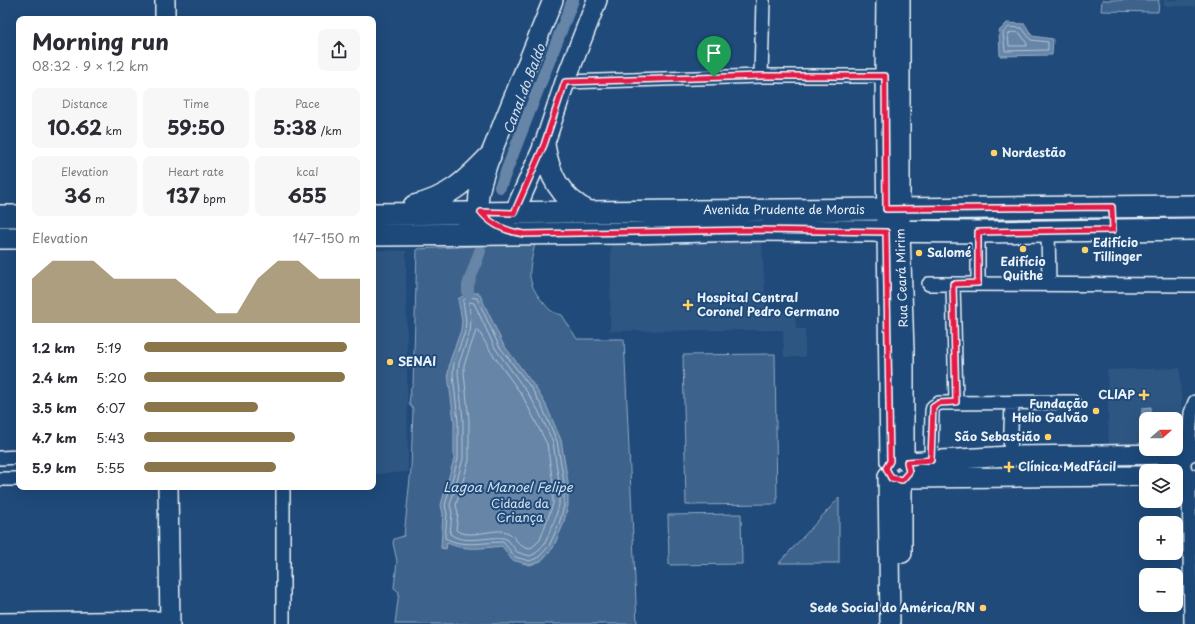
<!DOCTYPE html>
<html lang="en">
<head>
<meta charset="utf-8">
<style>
  :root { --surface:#fff; --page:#f7f7f7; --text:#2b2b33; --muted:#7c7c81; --accent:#8a764a }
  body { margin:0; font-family:"Playpen Sans",sans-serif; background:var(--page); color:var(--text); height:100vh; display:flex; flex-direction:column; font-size:15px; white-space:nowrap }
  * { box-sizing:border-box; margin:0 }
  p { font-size:13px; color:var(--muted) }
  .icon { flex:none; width:22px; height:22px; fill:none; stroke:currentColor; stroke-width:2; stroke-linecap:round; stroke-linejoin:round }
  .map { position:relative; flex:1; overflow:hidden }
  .side { position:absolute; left:16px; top:16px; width:360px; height:474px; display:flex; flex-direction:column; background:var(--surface); border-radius:8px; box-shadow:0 4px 16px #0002 }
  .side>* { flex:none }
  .needle { width:26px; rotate:69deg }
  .controls { position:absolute; left:1139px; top:412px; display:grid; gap:8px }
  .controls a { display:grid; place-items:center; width:44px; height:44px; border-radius:8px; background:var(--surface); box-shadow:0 4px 16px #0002; font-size:20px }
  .pin { position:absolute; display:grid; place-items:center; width:34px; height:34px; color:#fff; margin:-41px -17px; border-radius:50% 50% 50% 0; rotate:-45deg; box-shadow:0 0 4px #0007 }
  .pin .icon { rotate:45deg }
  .round { display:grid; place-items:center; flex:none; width:42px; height:42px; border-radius:8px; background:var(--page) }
  .headline { display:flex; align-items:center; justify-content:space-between; height:68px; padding:0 16px }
  h1 { font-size:22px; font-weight:700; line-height:30px }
  .stats { display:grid; grid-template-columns:repeat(3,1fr); gap:6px; height:68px; padding:4px 16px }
  .stats div { display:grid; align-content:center; border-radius:8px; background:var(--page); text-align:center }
  .stats b { font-size:20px; font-weight:700 }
  .stats small { font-size:11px; font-weight:400 }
  .stats p { font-size:11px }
  .chart { height:112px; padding:8px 16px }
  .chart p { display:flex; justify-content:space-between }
  .chart svg { width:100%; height:72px; margin-top:4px; fill:var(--accent); opacity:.7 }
  ul { padding:0 16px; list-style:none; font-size:13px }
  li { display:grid; grid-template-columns:64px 48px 1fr; align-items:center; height:30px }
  li i { height:10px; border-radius:5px; background:var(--accent) }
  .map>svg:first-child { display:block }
  .built { fill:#2e5683 }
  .green { fill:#3c628c; stroke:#92aac2 }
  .water { fill:#6685a7; stroke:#9ab0c7 }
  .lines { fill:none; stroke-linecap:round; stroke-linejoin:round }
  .shore { stroke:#b4c6d8; stroke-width:1 }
  .canal { stroke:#6685a7; stroke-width:12 }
  .street-casing { stroke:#e8f1f8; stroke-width:16 }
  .secondary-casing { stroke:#e8f1f8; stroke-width:22 }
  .primary-casing { stroke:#e8f1f8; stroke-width:24 }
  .street { stroke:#1f4a7a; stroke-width:13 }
  .secondary { stroke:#1f4a7a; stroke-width:19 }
  .primary { stroke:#1f4a7a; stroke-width:21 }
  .route-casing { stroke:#fff; stroke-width:8 }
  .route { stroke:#e11d48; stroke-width:5 }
  .poi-dot { fill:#ffd166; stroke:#1f4a7a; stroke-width:1.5 }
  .labels { text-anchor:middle; stroke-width:4; stroke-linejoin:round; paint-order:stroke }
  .poi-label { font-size:12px; font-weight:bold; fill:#e8f1f8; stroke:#1f4a7a; text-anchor:start }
  .street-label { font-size:12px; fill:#e8f1f8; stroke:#1f4a7a }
  .park-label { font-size:12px; fill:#d7e3ed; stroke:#1f4a7a }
  .water-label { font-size:13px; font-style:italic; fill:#d4e1ec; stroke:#1f4a7a }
</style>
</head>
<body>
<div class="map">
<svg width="1195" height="624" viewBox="0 0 1195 624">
  <rect width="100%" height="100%" fill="#1f4a7a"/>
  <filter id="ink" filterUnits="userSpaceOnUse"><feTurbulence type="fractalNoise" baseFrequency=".025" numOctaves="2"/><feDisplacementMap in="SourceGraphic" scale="8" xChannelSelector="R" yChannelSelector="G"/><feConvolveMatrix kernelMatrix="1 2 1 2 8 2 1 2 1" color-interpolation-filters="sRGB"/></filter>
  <g filter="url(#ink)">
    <path class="built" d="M 1164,0 L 1195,0 L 1195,6 L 1164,6 Z
      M 611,242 L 762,242 L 766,312 L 795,311 L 796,329 L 805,329 L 805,357 L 784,357 L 783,330 L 610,331 Z
      M 373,250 L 406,251 L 408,472 L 373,474 Z
      M 1180,368 L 1183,449 L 1176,449 L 1176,419 L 1146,419 L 1146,449 L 1109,451 L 1107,370 Z"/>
    <path class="green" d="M 1102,0 L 1159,0 L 1158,12 L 1101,11 Z
      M 478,240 L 535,243 C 530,269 524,279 542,301 C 550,310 550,312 562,315 L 577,339 L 624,339 L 637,624 L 395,624 L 399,592 L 394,588 L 397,561 L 393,543 L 394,539 L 404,536 L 411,469 L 413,409 L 409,404 L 411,387 L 413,386 L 417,249 L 477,246 Z
      M 775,354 L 777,504 L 686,505 L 683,355 Z
      M 839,498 L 839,563 L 779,563 Z
      M 741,514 L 742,564 L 669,565 L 668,515 Z"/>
    <path class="water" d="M 1007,23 L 1025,24 L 1032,36 L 1053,39 L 1052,55 L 1000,56 L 999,31 Z
      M 468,293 L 479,293 L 503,344 L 535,387 L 546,405 L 561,440 L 568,482 L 568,506 L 563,525 L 553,548 L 541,561 L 530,565 L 512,560 L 502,546 C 483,548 464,551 447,543 L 446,549 L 441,548 L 443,514 L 441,505 L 454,459 L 454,421 L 448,374 L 450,361 L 461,330 L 462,320 L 458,299 Z
      M 1151,407 L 1151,419 L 1146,419 L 1146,429 L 1142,429 L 1142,408 Z"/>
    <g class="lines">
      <path class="shore" d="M 1009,27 L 1022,28 L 1031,40 L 1048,42 L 1048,50 L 1005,51 L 1003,33 Z
        M 1012,32 L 1020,33 L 1027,44 L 1027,46 L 1009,46 L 1008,35 Z
        M 468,297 L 477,298 L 499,346 L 532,389 L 542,407 L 557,441 L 564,482 L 564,506 L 559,524 L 549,546 L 539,557 L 530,561 L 515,557 L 503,542 C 483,542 463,548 445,538 L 447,514 L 445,505 L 458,459 L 458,421 L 453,374 L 454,362 L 465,332 L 466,321 L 463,301 Z
        M 470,302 L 474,303 L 495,348 L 527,392 L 538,410 L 553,442 L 559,482 L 559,505 L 554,522 L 545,543 L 536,553 L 530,556 L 517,552 L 508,540 L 504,538 C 487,536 465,545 450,534 L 452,513 L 450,505 L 463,459 L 463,420 L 458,373 L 459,363 L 470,332 L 471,320 L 469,304 Z
        M 478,330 L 491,352 L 522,395 L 547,444 L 553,483 L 553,504 L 540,540 L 530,549 C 515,547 516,532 502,531 C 489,530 467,539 456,530 L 458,513 L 456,505 L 469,460 L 469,420 L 464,373 L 464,365 L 476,331 Z"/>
      <path class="canal" d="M 500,187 L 573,0
        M 468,293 L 468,285 L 480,251"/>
      <g class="street-casing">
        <path id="street" d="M 761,76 L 763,0
          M 565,82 L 761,76 L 885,76
          M 1048,231 L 1049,283
          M 978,283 L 978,232
          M 929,284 L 1195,285
          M 953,284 L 956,402
          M 1188,452 L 1191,413 L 1195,402
          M 1010,456 L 1012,403
          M 0,458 L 19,457
          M 931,460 L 932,411 L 933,407 L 939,403 L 1074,402
          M 0,479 L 19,479
          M 1189,479 L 1191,624
          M 283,487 L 283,624
          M 0,620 L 170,618"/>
      </g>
      <g class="secondary-casing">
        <path id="secondary" d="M 165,0 L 165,19
          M 886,0 L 885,76 L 890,461
          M 900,0 L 900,232 L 904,351 L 904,459
          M 492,223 C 489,220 483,217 481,212 C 473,199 486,170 490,156 L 553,0
          M 465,229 L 501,221 L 514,213 L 544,145 L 565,82 L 597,0
          M 1195,450 C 1181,452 1177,465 1185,476 L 1195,481
          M 907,462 L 1010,456 L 1185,454
          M 888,476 L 890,624
          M 905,478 L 1146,476
          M 902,480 L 902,553
          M 168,487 L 170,624"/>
      </g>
      <g class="primary-casing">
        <path id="primary" d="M 544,145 C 549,175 560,198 589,212
          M 414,206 C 449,198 466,181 490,156
          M 373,214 L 1195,206
          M 0,216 L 19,216
          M 373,235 L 627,233 L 750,230 L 978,232 L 1195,229
          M 0,238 L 19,238"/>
      </g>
      <use href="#street" class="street"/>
      <use href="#secondary" class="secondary"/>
      <use href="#primary" class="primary"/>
    </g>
  </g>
  <g class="lines" filter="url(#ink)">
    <g class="route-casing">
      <path id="route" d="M 761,76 L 885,76 L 886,209 L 1112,207 L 1113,230 L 978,232 L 978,283 L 953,284 L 956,402 L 939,403 L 933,407 L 931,460 L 907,462 L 909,472 L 902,480 L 891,478 L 886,468 L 890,461 L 886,232 L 750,230 L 524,234 C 506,231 493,226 481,212 L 514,213 L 544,145 L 565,82 Z"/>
    </g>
    <use href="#route" class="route"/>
  </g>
  <g class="poi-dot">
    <circle cx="994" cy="153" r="4"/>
    <circle cx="1023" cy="249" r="4"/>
    <circle cx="1085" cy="250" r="4"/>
    <circle cx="919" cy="253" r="4"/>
    <path d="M686 299h4v4h4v4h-4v4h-4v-4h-4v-4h4z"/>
    <circle cx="390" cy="362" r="4"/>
    <path d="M1142 389h4v4h4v4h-4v4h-4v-4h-4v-4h4z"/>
    <circle cx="1096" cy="411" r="4"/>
    <circle cx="1048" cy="437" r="4"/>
    <path d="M1007 461h4v4h4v4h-4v4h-4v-4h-4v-4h4z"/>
    <circle cx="983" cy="608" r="4"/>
  </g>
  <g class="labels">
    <g class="poi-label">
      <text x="1002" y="157">Nordestão</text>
      <text x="1093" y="247">Edifício<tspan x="1093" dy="14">Tillinger</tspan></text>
      <text x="927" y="257">Salomé</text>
      <text x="1023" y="266" text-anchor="middle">Edifício<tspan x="1023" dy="14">Quithe</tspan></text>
      <text x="697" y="302">Hospital Central<tspan x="697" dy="14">Coronel Pedro Germano</tspan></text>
      <text x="398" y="366">SENAI</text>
      <text x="1135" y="399" text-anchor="end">CLIAP</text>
      <text x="1088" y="408" text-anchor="end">Fundação<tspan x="1088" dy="14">Helio Galvão</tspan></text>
      <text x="1040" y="441" text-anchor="end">São Sebastião</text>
      <text x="1018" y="471">Clínica MedFácil</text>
      <text x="975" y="612" text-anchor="end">Sede Social do América/RN</text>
    </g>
    <g class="street-label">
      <text x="784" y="214">Avenida Prudente de Morais</text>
      <text transform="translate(902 278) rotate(-92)" y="4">Rua Ceará Mirim</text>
    </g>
    <g class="park-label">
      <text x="520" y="508">Cidade da<tspan x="520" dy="14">Criança</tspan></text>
    </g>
    <g class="water-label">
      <text transform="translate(524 89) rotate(-69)" y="5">Canal do Baldo</text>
      <text x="508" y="492">Lagoa Manoel Felipe</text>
    </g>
  </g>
</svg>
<div class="controls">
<a><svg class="needle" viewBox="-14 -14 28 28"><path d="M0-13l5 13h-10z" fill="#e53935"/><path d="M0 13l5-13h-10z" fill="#7c7c81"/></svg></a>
<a><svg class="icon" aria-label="layers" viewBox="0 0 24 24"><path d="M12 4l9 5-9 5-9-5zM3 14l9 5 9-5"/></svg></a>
<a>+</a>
<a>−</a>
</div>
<div class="pin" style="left:714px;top:77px;background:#1e9e55"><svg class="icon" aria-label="arrive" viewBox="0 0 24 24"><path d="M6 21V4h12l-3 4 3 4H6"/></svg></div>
<section class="side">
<div class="headline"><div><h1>Morning run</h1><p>08:32 · 9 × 1.2 km</p></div><a class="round"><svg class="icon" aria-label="share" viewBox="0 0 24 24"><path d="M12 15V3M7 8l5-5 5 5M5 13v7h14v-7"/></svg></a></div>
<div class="stats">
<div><p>Distance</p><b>10.62<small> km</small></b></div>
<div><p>Time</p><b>59:50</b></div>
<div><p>Pace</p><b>5:38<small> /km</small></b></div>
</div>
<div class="stats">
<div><p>Elevation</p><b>36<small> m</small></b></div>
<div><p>Heart rate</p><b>137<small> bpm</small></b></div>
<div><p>kcal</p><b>655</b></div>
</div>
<div class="chart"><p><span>Elevation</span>147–150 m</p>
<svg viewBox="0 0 160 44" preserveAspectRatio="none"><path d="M0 44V17L10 6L20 6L30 6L40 17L50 17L60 17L70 17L80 27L90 38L100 38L110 17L120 6L130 6L140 17L150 17L160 17V44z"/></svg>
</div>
<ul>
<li><b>1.2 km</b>5:19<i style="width:94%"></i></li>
<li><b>2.4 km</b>5:20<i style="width:93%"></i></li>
<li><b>3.5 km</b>6:07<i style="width:53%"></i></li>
<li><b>4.7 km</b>5:43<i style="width:70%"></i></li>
<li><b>5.9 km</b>5:55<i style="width:61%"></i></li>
</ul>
</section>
</div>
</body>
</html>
